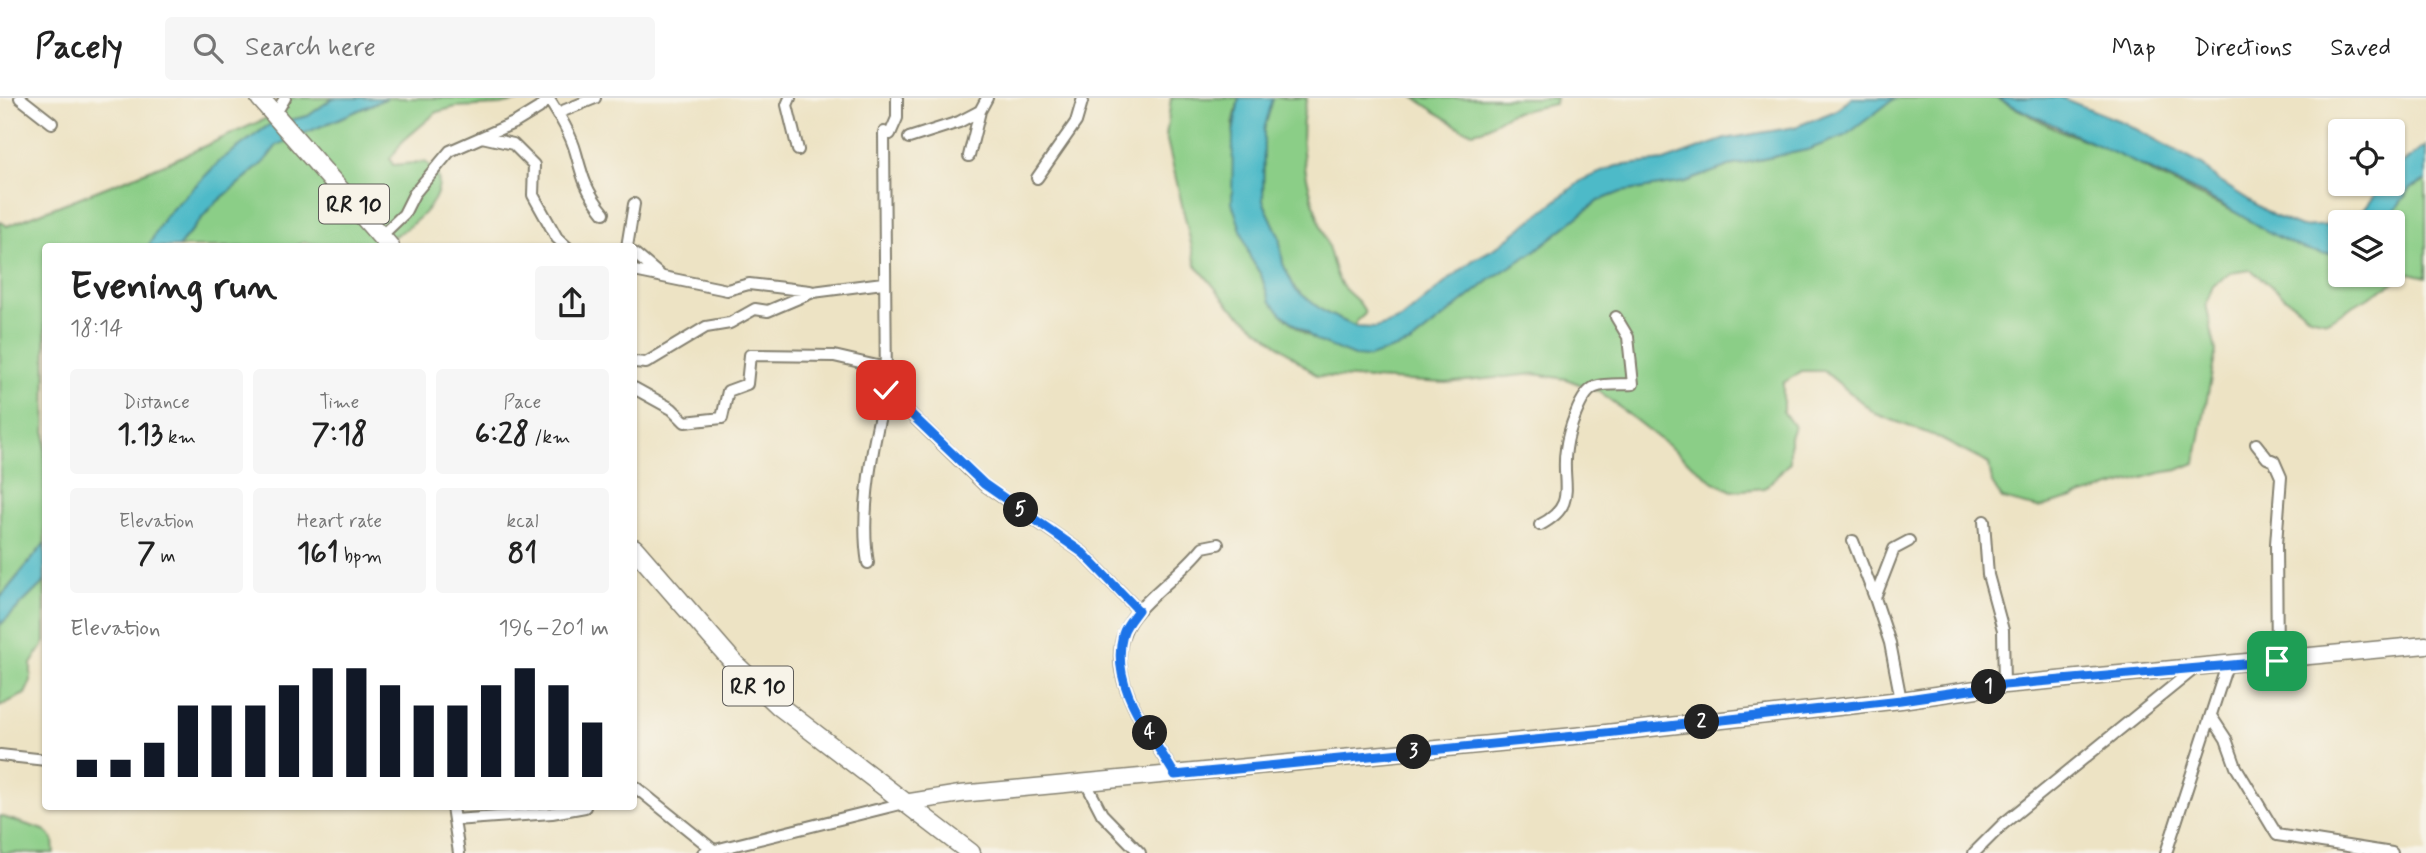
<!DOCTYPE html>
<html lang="en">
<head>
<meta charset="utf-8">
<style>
  :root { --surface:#fff; --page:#f6f6f6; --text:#222; --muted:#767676; --line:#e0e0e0; --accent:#111827 }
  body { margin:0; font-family:Mynerve,sans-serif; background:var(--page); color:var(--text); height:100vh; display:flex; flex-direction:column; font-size:26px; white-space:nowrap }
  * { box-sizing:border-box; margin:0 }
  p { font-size:23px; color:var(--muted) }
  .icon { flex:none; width:38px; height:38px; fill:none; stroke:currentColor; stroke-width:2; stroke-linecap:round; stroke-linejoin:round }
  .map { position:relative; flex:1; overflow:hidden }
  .drawer { position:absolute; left:42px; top:145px; width:595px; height:567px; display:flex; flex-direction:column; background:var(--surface); border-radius:7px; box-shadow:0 2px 5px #0004 }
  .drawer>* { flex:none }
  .buttons { position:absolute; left:2328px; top:21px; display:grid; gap:14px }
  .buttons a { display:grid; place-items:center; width:77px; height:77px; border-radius:7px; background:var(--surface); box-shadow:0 2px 5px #0004; font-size:35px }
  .pin { position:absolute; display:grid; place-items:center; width:60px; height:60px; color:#fff; margin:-30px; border-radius:14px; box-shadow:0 4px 10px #0006 }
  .km { position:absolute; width:35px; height:35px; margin:-18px; border-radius:50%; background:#222; color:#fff; font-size:19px; line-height:35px; text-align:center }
  .round { display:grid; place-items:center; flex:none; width:74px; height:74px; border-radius:7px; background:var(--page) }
  .headline { display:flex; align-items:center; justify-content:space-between; height:119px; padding:0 28px }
  h1 { font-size:38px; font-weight:700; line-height:52px }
  .stats { display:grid; grid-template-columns:repeat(3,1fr); gap:10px; height:119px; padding:7px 28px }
  .stats div { display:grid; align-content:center; border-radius:7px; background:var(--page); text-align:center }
  .stats b { font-size:30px; font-weight:700 }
  .stats small { font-size:19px; font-weight:400 }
  .stats p { font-size:19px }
  .chart { height:196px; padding:14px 28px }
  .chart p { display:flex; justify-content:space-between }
  .chart svg { width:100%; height:126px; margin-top:7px; stroke:var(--accent); stroke-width:6 }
  header { display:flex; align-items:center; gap:42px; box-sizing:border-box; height:98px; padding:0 35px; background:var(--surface); border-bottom:2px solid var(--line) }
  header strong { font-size:33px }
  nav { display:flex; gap:38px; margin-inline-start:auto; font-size:24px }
  .search { width:490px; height:63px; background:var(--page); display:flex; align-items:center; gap:18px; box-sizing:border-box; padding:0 24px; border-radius:7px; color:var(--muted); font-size:26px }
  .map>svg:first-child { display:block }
  .green { fill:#8bce87; stroke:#547552; stroke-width:2 }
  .water { fill:#4ebac8; stroke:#356b72; stroke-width:2 }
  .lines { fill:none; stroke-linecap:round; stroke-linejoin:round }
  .street-casing { stroke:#848070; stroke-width:14 }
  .secondary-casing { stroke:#848070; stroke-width:19 }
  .primary-casing { stroke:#848070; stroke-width:21 }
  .street { stroke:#fff; stroke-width:10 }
  .secondary { stroke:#fff; stroke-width:16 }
  .primary { stroke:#fff; stroke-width:18 }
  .route-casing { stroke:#fff; stroke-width:14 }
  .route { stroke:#1a73e8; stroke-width:9 }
  .labels { text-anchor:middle; stroke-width:5; stroke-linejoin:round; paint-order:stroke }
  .shield { fill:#f7f3e8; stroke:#5e5c59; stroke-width:2 }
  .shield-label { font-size:23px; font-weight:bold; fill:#1c1c1c }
</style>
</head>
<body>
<header>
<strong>Pacely</strong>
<div class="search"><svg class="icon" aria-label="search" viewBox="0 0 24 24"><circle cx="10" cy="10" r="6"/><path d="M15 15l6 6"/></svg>Search here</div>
<nav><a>Map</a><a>Directions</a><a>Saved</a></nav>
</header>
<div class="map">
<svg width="2426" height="755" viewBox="0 0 2426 755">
  <rect width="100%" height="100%" fill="#f7f3e8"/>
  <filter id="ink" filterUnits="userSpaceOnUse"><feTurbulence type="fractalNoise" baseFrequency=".0143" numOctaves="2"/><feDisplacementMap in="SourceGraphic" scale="14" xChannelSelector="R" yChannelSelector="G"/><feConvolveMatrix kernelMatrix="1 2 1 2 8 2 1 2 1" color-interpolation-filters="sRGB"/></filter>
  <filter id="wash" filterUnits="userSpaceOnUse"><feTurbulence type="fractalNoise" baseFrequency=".00686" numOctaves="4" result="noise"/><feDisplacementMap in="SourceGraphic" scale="28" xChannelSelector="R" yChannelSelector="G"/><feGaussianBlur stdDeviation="1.57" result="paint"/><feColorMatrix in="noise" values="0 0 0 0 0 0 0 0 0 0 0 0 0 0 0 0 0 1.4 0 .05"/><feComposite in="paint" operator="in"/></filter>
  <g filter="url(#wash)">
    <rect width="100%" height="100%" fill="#ede3c4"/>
    <path class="green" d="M 290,0 L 333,0 L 308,18 L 269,27 L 221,62 L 165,118 L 148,149 L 46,149 L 45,445 L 0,500 L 0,123 L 7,128 L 167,65 L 276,16 Z
      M 387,0 L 533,0 L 500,7 L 456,9 L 437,14 L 403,43 L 390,61 L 393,67 L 425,64 C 468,92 399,143 369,148 C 349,152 324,150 304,144 L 295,149 L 178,149 L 211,109 L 264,64 L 277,47 Z
      M 1171,0 L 1239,0 L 1233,27 L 1243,137 L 1250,159 L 1261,177 L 1267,195 L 1282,216 L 1305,236 L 1354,258 L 1411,245 L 1491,181 L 1536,152 L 1598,103 L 1621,94 L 1685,84 L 1729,68 L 1807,52 L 1845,37 L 1895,0 L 1996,0 L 2056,31 L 2119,55 L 2154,76 L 2245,119 L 2336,154 L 2340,153 L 2340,177 L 2392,177 L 2392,124 L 2386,124 L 2411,90 L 2426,82 L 2426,179 L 2410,175 L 2327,223 L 2310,219 L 2251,172 L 2230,175 L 2213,188 L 2206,206 L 2216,253 L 2195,365 L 2178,372 L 2160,375 L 2038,410 L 2002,401 L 1992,385 L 1989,366 L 1935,338 L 1876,316 L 1824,273 L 1802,273 L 1783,285 L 1783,313 L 1794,329 L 1790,339 L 1790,364 L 1765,390 L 1732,393 L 1714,384 L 1600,294 L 1566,281 L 1534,276 L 1446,285 L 1317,278 L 1231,209 L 1196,167 L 1166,38 Z
      M 1273,0 L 1307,0 C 1294,47 1310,99 1326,142 C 1331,156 1333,170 1339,183 C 1346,197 1362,201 1365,216 L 1356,224 L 1356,229 L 1324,214 L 1295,191 L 1283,166 L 1279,138 L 1263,103 L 1264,32 Z
      M 1415,0 L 1556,0 L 1555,6 L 1511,15 L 1482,32 L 1472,34 L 1462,31 Z
      M 45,483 L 45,544 L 31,566 L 31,583 L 25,596 L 0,608 L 0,527 Z
      M 0,718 L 44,732 L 53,741 L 54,755 L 0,755 Z"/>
    <path class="water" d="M 333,0 L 387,0 L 277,47 L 264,64 L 211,109 L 178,149 L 148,149 L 165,118 L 221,62 L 269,27 L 308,18 Z
      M 1239,0 L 1273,0 L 1264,32 L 1263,103 L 1279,138 L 1283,166 L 1295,191 L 1324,214 L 1356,229 L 1376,230 L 1401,221 L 1473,162 L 1497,149 L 1582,82 L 1616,68 L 1664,63 L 1725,41 L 1795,29 L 1835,13 L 1852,0 L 1895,0 L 1845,38 L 1807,52 L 1729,68 L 1685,84 L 1621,94 L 1598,103 L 1536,152 L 1491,181 L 1411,245 L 1369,259 L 1354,258 L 1317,243 L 1282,216 L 1270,203 L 1261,177 L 1250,159 L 1232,105 L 1233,36 Z
      M 1996,0 L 2062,0 L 2125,25 L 2204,68 L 2216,81 L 2274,118 L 2301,129 L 2332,127 L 2363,112 L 2383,86 L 2392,86 L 2392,72 L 2426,48 L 2426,82 L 2411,90 L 2386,124 L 2340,124 L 2340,153 C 2333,155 2326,157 2319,155 C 2277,145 2243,116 2204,97 C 2135,65 2066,33 1996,0 Z
      M 45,445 L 45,483 L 0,527 L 0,500 Z"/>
  </g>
  <g filter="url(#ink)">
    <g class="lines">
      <g class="street-casing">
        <path id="street" d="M 20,0 L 52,25
          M 548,0 C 559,17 571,36 576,55 C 583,81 586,93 604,115
          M 790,0 L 787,7 L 798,52
          M 558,15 L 595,0
          M 275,17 L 285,0
          M 884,34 L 886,292 L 983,386 L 1083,455 L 1138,512
          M 890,36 L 897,20 L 897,0
          M 482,39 L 513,46 L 534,67 L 533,97 L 557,140 L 567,149
          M 909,40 L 959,24 L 980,13
          M 969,58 L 980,13 L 987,0
          M 1037,80 L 1076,24 L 1083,0
          M 381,138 L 404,116 L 414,96 L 450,53 L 516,24 L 539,10 L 548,0
          M 627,149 L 634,106
          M 634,155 L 661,178
          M 634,173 L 727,192 L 749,186 L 810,193
          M 634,264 L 646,265 L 706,229 L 730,225 L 755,211 L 768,213 L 813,194 L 883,185
          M 634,290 L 672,311 L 685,324 L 722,320 L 728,293 L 747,286 L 750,257 L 834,258 L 886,270
          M 2256,346 L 2267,360 L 2274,363 L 2281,379 L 2276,446 L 2277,563
          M 1984,423 L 1988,477 L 2003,532 L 2004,587
          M 1540,427 C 1580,406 1560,385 1566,351 C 1568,335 1580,295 1595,289 C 1606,285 1622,287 1633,286 L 1628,239 L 1616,219
          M 1853,443 L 1875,500
          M 868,465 C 859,413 873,344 886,292
          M 1901,602 L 1890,545 L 1875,500 L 1894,451 L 1909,443
          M 2211,618 L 2226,641 L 2236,669 L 2277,737 L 2392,755
          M 0,657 L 46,662
          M 1175,677 C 1147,630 1091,564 1138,513 C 1158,490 1184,473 1203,449 L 1218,446
          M 1086,685 L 1102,716 L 1140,755
          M 634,688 L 716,754
          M 452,709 L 459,755
          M 454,722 L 552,715 L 585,709
          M 703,755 L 904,705
          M 1974,755 L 2003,726 L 2194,571
          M 2166,755 L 2227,567"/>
      </g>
      <g class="secondary-casing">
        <path id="secondary" d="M 904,705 L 960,696 L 1606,635 L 1901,602 L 2004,587 L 2426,547"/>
      </g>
      <g class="primary-casing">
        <path id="primary" d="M 260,0 L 390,149
          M 634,450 L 735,566 L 779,608 L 971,755"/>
      </g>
      <use href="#street" class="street"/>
      <use href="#secondary" class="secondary"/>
      <use href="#primary" class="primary"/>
    </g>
  </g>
  <g class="lines" filter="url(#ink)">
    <g class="route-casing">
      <path id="route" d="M 886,292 L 984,386 L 1083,455 L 1138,512 C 1133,519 1125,528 1123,536 C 1109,588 1150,634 1175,677 L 1606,635 L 1901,602 L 2004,587 L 2277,563"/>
    </g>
    <use href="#route" class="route"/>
  </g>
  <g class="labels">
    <g class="shield">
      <rect x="319" y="86.5" width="70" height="39" rx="5"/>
      <rect x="723" y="568.5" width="70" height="39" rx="5"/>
    </g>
    <g class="shield-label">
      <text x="354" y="114">RR 10</text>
      <text x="758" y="596">RR 10</text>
    </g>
  </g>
</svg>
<div class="buttons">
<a><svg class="icon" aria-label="locate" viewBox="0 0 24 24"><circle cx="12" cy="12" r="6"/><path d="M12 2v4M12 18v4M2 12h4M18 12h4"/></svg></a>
<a><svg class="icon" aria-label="layers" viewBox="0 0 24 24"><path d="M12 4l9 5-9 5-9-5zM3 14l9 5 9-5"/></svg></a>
</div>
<div class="pin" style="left:2277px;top:563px;background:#1e9e55"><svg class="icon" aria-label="arrive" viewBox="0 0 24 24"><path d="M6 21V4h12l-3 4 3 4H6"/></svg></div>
<div class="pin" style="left:886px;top:292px;background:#d93025"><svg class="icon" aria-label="check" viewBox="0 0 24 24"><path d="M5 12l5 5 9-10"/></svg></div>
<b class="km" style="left:1989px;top:589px">1</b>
<b class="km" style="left:1702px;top:624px">2</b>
<b class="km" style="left:1414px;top:654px">3</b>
<b class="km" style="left:1150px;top:635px">4</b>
<b class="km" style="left:1021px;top:412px">5</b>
<section class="drawer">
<div class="headline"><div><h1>Evening run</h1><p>18:14</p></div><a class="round"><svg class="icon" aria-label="share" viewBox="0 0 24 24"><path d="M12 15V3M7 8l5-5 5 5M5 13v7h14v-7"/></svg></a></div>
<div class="stats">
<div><p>Distance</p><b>1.13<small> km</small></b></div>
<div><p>Time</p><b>7:18</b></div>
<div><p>Pace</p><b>6:28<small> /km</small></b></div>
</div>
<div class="stats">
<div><p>Elevation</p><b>7<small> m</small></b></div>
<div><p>Heart rate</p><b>161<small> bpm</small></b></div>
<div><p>kcal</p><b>81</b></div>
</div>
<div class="chart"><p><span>Elevation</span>196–201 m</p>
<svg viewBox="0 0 160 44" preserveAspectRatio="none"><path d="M5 44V38M15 44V38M25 44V32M35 44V19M45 44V19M55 44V19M65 44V12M75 44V6M85 44V6M95 44V12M105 44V19M115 44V19M125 44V12M135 44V6M145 44V12M155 44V25"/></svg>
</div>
</section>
</div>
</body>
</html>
